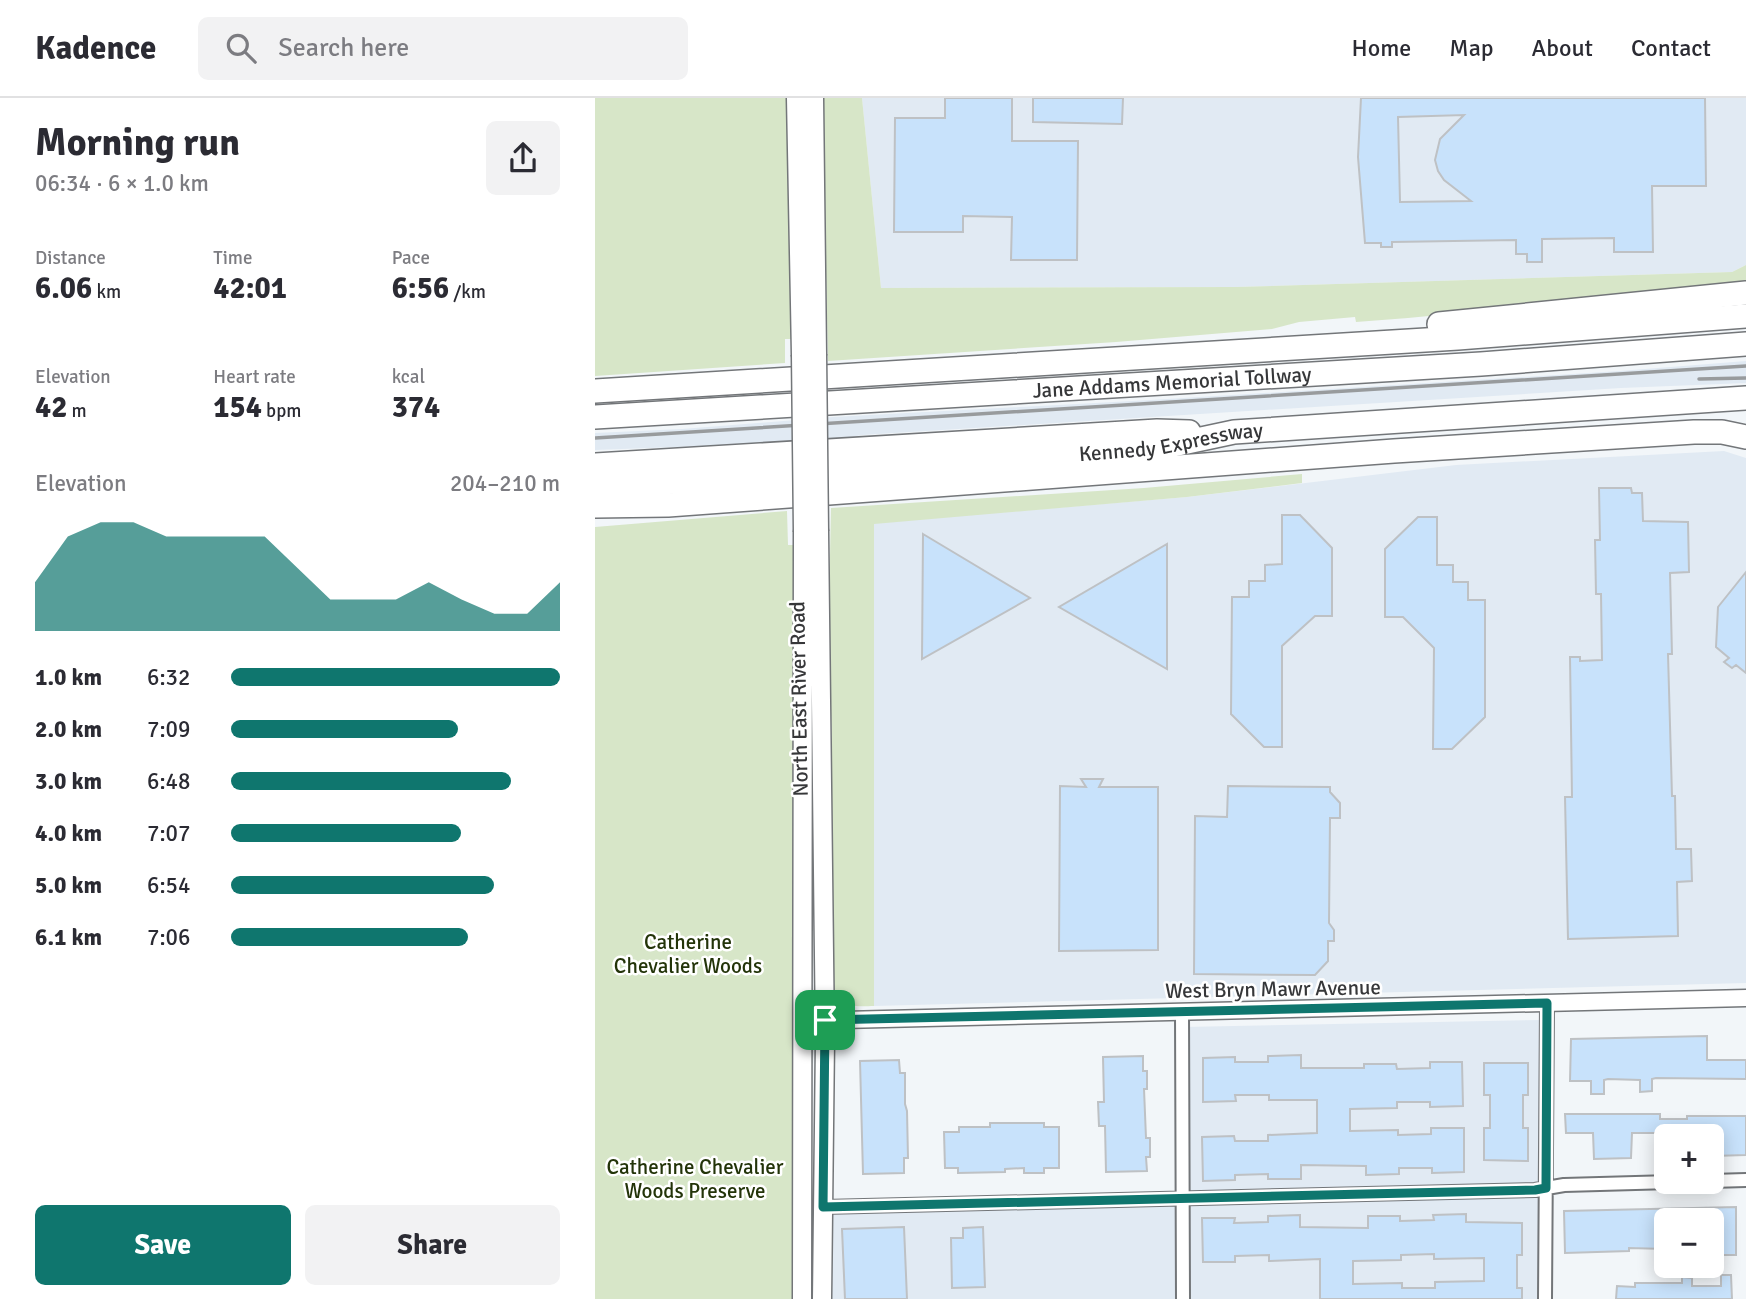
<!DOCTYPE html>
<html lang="en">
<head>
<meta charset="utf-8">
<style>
  :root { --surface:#fff; --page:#f2f2f3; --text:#2b2b33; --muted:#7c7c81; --line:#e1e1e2; --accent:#0f766e }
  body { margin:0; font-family:Signika,sans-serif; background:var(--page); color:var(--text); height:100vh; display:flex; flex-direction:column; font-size:26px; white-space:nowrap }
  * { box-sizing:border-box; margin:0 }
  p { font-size:23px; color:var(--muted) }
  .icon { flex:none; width:38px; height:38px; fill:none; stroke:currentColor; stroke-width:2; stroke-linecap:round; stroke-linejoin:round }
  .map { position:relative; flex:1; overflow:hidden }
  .drawer { display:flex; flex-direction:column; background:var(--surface); width:595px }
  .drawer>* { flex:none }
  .fabs { position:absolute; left:1059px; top:1026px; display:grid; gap:14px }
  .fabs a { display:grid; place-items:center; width:70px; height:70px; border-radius:10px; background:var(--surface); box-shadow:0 4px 18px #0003; font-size:35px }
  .pin { position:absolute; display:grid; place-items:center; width:60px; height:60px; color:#fff; margin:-30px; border-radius:14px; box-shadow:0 4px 10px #0006 }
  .round { display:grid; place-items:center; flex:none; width:74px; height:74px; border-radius:10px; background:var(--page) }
  .overview { display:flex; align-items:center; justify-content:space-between; height:119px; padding:0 35px }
  h1 { font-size:38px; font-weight:700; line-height:52px }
  .stats { display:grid; grid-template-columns:repeat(3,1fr); gap:10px; height:119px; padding:7px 35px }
  .stats div { display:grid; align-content:center }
  .stats b { font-size:30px; font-weight:700 }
  .stats small { font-size:19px; font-weight:400 }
  .stats p { font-size:19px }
  .chart { height:196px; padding:14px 35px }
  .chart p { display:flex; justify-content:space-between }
  .chart svg { width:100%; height:126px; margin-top:7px; fill:var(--accent); opacity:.7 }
  .action { display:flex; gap:14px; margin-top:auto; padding:14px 35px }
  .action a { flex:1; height:80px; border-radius:10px; background:var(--accent); color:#fff; font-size:28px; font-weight:700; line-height:80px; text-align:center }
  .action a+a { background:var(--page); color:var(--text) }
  ul { padding:0 35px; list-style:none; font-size:23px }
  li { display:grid; grid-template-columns:112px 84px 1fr; align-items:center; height:52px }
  li i { height:18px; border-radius:9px; background:var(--accent) }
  header { display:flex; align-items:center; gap:42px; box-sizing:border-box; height:98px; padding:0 35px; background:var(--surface); border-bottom:2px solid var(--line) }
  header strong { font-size:33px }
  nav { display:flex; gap:38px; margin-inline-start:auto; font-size:24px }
  .search { width:490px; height:63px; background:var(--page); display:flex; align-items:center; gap:18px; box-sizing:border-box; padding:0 24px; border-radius:10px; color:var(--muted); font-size:26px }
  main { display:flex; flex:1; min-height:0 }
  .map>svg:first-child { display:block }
  .built { fill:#e1eaf3 }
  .green { fill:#d7e6c8 }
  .building { fill:#c8e2fb; stroke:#bec1c4; stroke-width:2; fill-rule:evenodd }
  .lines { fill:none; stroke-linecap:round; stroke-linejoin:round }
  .minor-casing { stroke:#737679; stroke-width:16 }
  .tertiary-casing { stroke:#737679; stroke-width:19 }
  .secondary-casing { stroke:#737679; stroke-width:21 }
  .motorway-casing { stroke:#737679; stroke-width:26 }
  .minor { stroke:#fff; stroke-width:12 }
  .tertiary { stroke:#fff; stroke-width:16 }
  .secondary { stroke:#fff; stroke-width:18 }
  .motorway { stroke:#fff; stroke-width:23 }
  .rail { stroke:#989b9d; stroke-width:3.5 }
  .secondary-bridge-casing { stroke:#737679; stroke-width:21; stroke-linecap:butt }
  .secondary-bridge { stroke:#fff; stroke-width:18 }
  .route-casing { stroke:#fff; stroke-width:14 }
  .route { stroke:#0f766e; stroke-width:9 }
  .labels { text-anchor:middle; stroke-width:5; stroke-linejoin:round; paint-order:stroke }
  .street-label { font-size:21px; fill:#363739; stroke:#fff }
  .park-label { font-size:21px; fill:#233409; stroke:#fff }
</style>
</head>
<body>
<header>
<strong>Kadence</strong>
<div class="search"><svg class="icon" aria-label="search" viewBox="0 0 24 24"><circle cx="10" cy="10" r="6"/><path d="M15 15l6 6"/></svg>Search here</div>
<nav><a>Home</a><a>Map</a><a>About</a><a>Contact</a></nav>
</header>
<main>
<section class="drawer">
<div class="overview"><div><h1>Morning run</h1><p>06:34 · 6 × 1.0 km</p></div><a class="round"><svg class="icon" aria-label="share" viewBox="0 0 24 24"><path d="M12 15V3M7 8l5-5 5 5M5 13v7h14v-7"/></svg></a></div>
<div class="stats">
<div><p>Distance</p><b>6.06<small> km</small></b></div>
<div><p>Time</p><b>42:01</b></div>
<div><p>Pace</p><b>6:56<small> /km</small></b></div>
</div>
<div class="stats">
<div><p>Elevation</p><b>42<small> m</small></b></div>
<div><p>Heart rate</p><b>154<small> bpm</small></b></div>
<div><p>kcal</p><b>374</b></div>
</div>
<div class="chart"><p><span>Elevation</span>204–210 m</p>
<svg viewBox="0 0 160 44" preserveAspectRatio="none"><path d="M0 44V27L10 11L20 6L30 6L40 11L50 11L60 11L70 11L80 22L90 33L100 33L110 33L120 27L130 33L140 38L150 38L160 27V44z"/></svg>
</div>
<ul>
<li><b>1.0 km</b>6:32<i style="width:100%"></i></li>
<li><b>2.0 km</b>7:09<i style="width:69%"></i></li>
<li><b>3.0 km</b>6:48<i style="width:85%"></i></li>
<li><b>4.0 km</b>7:07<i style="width:70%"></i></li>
<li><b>5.0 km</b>6:54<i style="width:80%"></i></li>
<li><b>6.1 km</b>7:06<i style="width:72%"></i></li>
</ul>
<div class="action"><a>Save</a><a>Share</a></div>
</section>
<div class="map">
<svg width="1151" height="1201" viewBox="0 0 1151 1201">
  <rect width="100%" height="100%" fill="#f2f6f9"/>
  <path class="built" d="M 267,0 L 1151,0 L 1151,167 L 1137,174 L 640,189 L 286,190 Z
    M 1151,263 L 1151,285 L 1026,290 L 267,337 L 238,342 L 188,345 L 0,352 L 0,335 L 87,331 L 238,319 L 556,302 L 1025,273 Z
    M 1129,353 L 1151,360 L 1151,885 L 279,908 L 279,425 L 592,399 L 861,367 Z
    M 947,922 L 950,1201 L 236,1201 L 236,1109 L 589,1101 L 588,929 Z"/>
  <path class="green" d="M 0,0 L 194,0 L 197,241 L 190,241 L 190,265 L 0,278 Z
    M 227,0 L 267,0 L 286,190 L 640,189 L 1137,174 L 1151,167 L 1151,187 L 813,220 L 761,224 L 760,219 L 704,224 L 677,231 L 521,244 L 233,263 Z
    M 707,376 L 707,385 L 592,399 L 279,426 L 279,908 C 272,908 262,909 256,907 C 240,901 236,883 235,869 L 237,637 L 233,553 L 236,410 L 549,390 Z
    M 192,413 L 193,447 L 200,447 L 198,911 L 202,1074 L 201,1201 L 0,1201 L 0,429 Z"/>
  <path class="building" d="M 350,0 L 417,0 L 417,43 L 483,43 L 482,162 L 416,162 L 417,119 L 368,118 L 368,134 L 299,134 L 300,20 L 350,20 Z
    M 438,0 L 528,0 L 527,26 L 438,24 Z
    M 766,0 L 1110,0 L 1111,88 L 1057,88 L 1058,154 L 1019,154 L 1019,140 L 947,141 L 947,164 L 932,164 L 932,156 L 921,156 L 921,142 L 797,144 L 797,149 L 786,149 L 786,145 L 770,145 L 763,59 ZM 869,17 L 845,41 L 840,62 L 843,73 L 849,82 L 876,103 L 805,104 L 803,19 Z
    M 1004,390 L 1036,390 L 1037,395 L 1047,395 L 1048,423 L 1093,424 L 1094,474 L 1075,475 L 1077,556 L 1073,556 L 1077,698 L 1080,698 L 1081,751 L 1096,751 L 1097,783 L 1082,784 L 1083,838 L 973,841 L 970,699 L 977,699 L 975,559 L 985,559 L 985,563 L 1007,562 L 1006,496 L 1001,496 L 1000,442 L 1005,442 Z
    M 687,417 L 705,417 L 737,450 L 737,518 L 720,518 L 687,548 L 687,649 L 669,649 L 636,616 L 637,499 L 654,499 L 654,483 L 670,483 L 670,467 L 687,466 Z
    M 823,419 L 842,419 L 842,467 L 858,467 L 858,484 L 873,484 L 873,502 L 890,502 L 890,619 L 857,651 L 838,651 L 839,550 L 808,519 L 790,519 L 790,451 Z
    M 328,436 L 435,500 L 327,561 Z
    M 572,446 L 572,571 L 464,509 Z
    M 1151,474 L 1151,575 L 1141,567 L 1137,570 L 1129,564 L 1134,560 L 1121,549 L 1123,509 Z
    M 486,681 L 508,681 L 504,689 L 563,689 L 563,852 L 464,853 L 465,688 L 491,689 Z
    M 633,688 L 735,689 L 735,694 L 745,705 L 745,720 L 735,720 L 734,825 L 739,832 L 739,843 L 733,843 L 733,863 L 720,877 L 599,876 L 600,718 L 632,719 Z
    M 1112,938 L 1112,962 L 1151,962 L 1151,981 L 1061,980 L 1057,981 L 1057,993 L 1045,994 L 1045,982 L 1013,981 L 1009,982 L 1009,996 L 996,996 L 996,983 L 975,983 L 976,941 Z
    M 706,957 L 706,970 L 769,970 L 769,966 L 801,966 L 802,971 L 835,970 L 835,964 L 867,964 L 868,1008 L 835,1009 L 835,1004 L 802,1004 L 802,1010 L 755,1011 L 755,1033 L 803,1032 L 803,1037 L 836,1036 L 836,1030 L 869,1030 L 869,1074 L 837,1075 L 837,1070 L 804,1070 L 804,1076 L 771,1077 L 771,1068 L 706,1067 L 706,1081 L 673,1081 L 673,1076 L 640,1077 L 640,1082 L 608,1083 L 607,1039 L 639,1038 L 640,1043 L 673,1043 L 673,1037 L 722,1035 L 722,1002 L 674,1002 L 674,997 L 640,997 L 641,1003 L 608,1004 L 608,960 L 640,959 L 640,964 L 673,964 L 673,958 Z
    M 548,958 L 548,973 L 552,973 L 552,991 L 549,991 L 551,1040 L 555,1040 L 555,1059 L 551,1059 L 552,1073 L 511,1074 L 510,1028 L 504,1028 L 503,1004 L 509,1004 L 508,959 Z
    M 304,962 L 305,975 L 310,975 L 310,1006 L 312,1013 L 313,1060 L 309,1060 L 309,1075 L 268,1076 L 265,963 Z
    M 889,965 L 933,965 L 933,997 L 928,997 L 928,1030 L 933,1030 L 933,1063 L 889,1062 L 889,1030 L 895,1030 L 895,997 L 889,997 Z
    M 970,1016 L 1065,1016 L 1065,1021 L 1092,1021 L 1092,1018 L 1151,1018 L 1151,1057 L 1118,1058 L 1119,1038 L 1066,1038 L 1066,1035 L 1037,1035 L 1036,1060 L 999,1061 L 998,1035 L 971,1035 Z
    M 395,1025 L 449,1025 L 449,1029 L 464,1029 L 464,1070 L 449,1070 L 449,1075 L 429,1075 L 429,1070 L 410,1071 L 410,1074 L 363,1075 L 363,1070 L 350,1070 L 349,1034 L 364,1034 L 364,1029 L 395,1029 Z
    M 1141,1109 L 1141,1157 L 1116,1157 L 1116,1122 L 1071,1122 L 1071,1151 L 1034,1150 L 1034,1153 L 970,1155 L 969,1113 Z
    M 871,1116 L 871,1124 L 927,1125 L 927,1157 L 922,1157 L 922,1190 L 927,1190 L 927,1201 L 725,1201 L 725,1161 L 674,1163 L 674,1157 L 640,1158 L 640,1164 L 608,1164 L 607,1120 L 640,1120 L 639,1125 L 673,1124 L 673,1118 L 705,1117 L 705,1129 L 773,1130 L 773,1118 L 805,1118 L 805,1123 L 839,1122 L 838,1117 ZM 839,1156 L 839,1161 L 889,1160 L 889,1183 L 840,1184 L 840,1190 L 807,1190 L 807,1185 L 758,1186 L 758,1163 L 806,1162 L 806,1157 Z
    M 309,1129 L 312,1201 L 250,1201 L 247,1131 Z
    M 388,1129 L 390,1189 L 357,1190 L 356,1140 L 368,1140 L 368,1130 Z
    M 1126,1177 L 1136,1177 L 1137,1201 L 1021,1201 L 1022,1188 L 1040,1189 L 1040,1185 L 1087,1185 L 1087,1179 L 1097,1180 L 1097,1188 L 1126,1188 Z"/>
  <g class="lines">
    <g class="minor-casing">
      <path id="minor" d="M 587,914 L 588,1201
        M 1116,1083 L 1151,1082
        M 228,1109 L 940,1092 L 969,1087 L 1112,1083
        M 950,1201 L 952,905"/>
    </g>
    <g class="tertiary-casing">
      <path id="tertiary" d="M 207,923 L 1151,900"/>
    </g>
    <g class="secondary-casing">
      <path id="secondary" d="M 201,0 L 206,257
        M 219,0 L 222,256
        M 224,433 L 230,942 L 227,1201
        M 207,1201 L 208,434"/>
    </g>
    <g class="motorway-casing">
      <g id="motorway">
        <path d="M 844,226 L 1151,195"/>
        <path d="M 0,293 L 863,240 L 1151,218"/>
        <path id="s1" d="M 0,319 L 886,266 L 1151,246"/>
        <path d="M 0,367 L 562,333 L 594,334"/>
        <path id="s2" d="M 0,389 L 297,371 L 564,350 L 639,334 L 1151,300"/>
        <path d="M 0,408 L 73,407 L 799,353 L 1099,334 L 1127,334 L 1151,339"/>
      </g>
    </g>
    <use href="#minor" class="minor"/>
    <use href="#tertiary" class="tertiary"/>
    <use href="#secondary" class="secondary"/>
    <use href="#motorway" class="motorway"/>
    <path class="rail" d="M 1104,281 L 1151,280
      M 0,340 L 1151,268"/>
    <g class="secondary-bridge-casing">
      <path id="secondary-bridge" d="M 222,256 L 224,433
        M 206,257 L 208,434"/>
    </g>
    <use href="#secondary-bridge" class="secondary-bridge"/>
  </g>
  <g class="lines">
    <g class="route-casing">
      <path id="route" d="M 952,905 L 951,1090 L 940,1092 L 228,1109 L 230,922 Z"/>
    </g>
    <use href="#route" class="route"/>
  </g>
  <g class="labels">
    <g class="street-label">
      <text dy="7" stroke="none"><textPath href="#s1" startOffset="578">Jane Addams Memorial Tollway</textPath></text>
      <text dy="7" stroke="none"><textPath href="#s2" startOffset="578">Kennedy Expressway</textPath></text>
      <text transform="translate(204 601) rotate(-91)" y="7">North East River Road</text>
      <text transform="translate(678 891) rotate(-1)" y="7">West Bryn Mawr Avenue</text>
    </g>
    <g class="park-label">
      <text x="93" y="851">Catherine<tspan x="93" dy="24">Chevalier Woods</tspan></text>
      <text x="100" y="1076">Catherine Chevalier<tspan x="100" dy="24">Woods Preserve</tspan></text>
    </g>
  </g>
</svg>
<div class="fabs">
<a>+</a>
<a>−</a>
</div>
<div class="pin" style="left:230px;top:922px;background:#1e9e55"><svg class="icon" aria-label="arrive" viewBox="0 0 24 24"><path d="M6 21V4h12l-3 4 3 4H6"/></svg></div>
</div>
</main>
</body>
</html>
